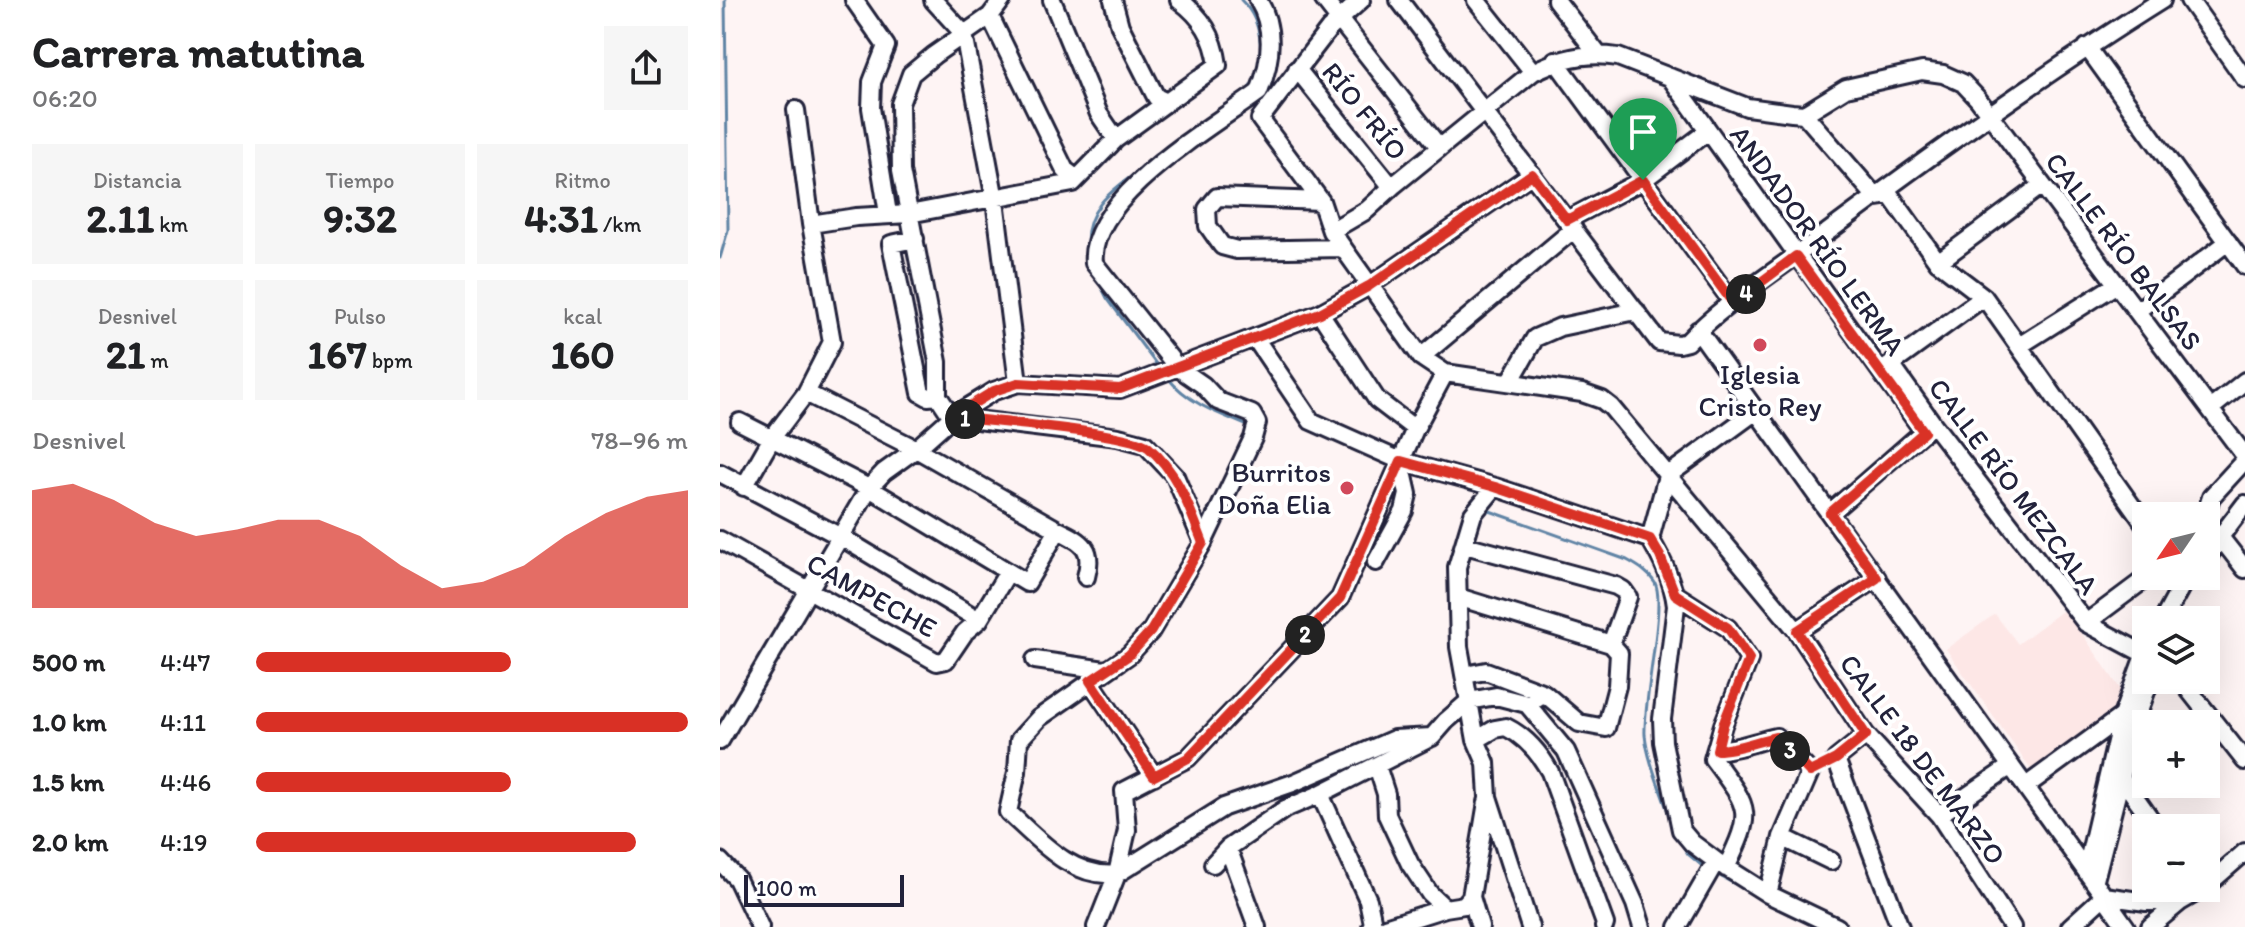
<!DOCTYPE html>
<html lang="es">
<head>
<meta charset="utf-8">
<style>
  :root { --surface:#fff; --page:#f6f6f6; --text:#202124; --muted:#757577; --accent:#d93025 }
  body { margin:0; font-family:Itim,sans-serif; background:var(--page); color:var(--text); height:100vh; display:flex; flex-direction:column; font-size:30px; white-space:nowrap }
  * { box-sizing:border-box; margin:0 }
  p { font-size:26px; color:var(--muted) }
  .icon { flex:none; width:44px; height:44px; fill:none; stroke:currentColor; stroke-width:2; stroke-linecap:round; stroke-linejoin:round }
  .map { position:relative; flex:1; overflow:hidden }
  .sheet { display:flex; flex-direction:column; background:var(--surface); width:720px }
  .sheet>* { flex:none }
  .needle { width:52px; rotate:235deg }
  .buttons { position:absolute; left:1412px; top:502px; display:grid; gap:16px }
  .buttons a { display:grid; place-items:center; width:88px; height:88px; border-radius:0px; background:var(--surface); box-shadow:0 8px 32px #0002; font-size:40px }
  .scale { position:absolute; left:24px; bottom:20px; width:160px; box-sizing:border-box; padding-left:8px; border:4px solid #22223b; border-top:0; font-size:22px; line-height:28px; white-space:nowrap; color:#22223b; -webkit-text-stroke:6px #fff; paint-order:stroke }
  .pin { position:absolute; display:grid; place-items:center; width:68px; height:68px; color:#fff; margin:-82px -34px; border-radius:50% 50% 50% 0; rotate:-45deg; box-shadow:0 0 8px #0007 }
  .pin .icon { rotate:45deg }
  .km { position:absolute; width:40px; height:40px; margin:-20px; border-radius:50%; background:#222; color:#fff; font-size:22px; line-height:40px; text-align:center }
  .round { display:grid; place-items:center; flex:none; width:84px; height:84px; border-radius:0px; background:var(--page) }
  .head { display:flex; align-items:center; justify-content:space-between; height:136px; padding:0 32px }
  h1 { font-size:44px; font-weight:700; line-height:60px }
  .stats { display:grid; grid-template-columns:repeat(3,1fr); gap:12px; height:136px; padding:8px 32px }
  .stats div { display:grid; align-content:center; border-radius:0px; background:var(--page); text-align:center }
  .stats b { font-size:40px; font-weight:700 }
  .stats small { font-size:22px; font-weight:400 }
  .stats p { font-size:22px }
  .chart { height:224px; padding:16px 32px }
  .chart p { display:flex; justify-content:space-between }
  .chart svg { width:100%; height:144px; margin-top:8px; fill:var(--accent); opacity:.7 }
  ul { padding:0 32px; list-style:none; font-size:26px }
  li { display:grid; grid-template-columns:128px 96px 1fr; align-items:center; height:60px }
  li i { height:20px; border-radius:10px; background:var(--accent) }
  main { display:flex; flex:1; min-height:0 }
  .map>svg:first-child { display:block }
  .built { fill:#fde7e6 }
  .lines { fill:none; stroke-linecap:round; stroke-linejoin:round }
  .stream { stroke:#6184a5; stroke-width:3 }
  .minor-casing { stroke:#22223b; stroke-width:22 }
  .minor { stroke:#fff; stroke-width:16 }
  .route-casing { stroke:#fff; stroke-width:16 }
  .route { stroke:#d93025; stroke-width:10 }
  .poi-dot { fill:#d1495b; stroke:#fff; stroke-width:3 }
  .labels { text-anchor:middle; stroke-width:8; stroke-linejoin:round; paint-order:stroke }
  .street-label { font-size:28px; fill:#22223b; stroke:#fff }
  .poi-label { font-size:28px; fill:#22223b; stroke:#fff }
</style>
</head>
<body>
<main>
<section class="sheet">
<div class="head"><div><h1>Carrera matutina</h1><p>06:20</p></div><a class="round"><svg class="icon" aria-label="share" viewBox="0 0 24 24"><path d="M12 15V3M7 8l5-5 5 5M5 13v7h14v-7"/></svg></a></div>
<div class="stats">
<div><p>Distancia</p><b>2.11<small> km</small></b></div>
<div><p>Tiempo</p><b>9:32</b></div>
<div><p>Ritmo</p><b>4:31<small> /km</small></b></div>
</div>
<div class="stats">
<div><p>Desnivel</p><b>21<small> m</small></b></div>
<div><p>Pulso</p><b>167<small> bpm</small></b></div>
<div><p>kcal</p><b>160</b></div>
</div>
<div class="chart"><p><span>Desnivel</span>78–96 m</p>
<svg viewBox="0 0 160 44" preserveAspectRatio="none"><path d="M0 44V8L10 6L20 11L30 18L40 22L50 20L60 17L70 17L80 22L90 31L100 38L110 36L120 31L130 22L140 15L150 10L160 8V44z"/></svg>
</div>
<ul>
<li><b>500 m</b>4:47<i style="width:59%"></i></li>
<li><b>1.0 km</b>4:11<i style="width:100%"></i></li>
<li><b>1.5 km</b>4:46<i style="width:59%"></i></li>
<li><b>2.0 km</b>4:19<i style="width:88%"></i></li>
</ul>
</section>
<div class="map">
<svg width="1525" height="927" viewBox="0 0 1525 927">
  <rect width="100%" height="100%" fill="#fef4f4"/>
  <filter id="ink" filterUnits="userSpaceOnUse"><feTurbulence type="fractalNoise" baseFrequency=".0125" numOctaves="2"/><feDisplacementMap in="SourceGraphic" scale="16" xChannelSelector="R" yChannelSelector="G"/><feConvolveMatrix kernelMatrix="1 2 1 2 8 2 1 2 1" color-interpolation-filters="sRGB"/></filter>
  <g filter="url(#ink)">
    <path class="built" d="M 1345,609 L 1403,693 L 1397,710 L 1312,771 L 1226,649 L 1275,614 L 1298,644 Z"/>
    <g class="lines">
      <path class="stream" d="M 521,0 C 545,23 546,63 528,91
        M 368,253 C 361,210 392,190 422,169
        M 0,258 L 8,230 L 5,0
        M 379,282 L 387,298 L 439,368
        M 447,377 C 469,404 499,414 531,427
        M 767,510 L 907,560 C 918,566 928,572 935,583 C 946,604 923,701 925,735 C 928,762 942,792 950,818
        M 956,836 L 968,854 L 986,869
        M 996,874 L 1095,927"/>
      <g class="minor-casing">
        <path id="minor" d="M 134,0 L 166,46 L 152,82 L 151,108 L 168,214
          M 213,0 L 244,34 L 275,200 L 298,383
          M 282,0 L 270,16 L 214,55 L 191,74 L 180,104 L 181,171 L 218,362 L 218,396 L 232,417 L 398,437 L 425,444 L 455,476 L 483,543
          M 332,0 L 379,114 L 396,139
          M 393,0 L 400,26 L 436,97 L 447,102
          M 538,0 C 556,29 551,62 539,92 C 493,126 367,199 374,263 L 457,367 L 483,385 L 498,401 L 532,414 L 537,423 L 533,438 L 483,543 L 431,631 L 409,655 L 319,718 L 299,740 L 297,772 L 288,812 C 319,840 352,879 397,874 L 504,807 L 573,783 L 674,739 L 712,737 L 726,721 L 749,701 L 776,696 L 807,704 L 846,751 L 915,904 L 922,927
          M 604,0 L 719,147
          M 641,0 L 609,29 L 540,119 L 601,201 L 611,231 L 701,357 L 725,373 L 862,393 L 882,400 L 891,407 L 1077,631 L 1146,735 L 1219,815 L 1292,927
          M 679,0 L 939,342 L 959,344 L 967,342 C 1005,302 1057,271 1101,237 C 1212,154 1325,73 1442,0
          M 756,0 L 813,72
          M 836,0 L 877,53
          M 1469,0 L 1525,79
          M 270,16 L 345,170 L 357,179
          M 1367,47 L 1525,266
          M 835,60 L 1013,303
          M 577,69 L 667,181 L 674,185
          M 950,77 L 1204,432
          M 1084,114 L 1156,197 L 1170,195 L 1218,262 L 1264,297 L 1426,526
          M 601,201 L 497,197 L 487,209 L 488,226 L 502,246 L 517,250 L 623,248
          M 847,220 L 923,180 L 988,131
          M 91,224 L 136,217 L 189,214 L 353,183 L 396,139 L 498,65 C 494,36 482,17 459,0
          M 611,231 L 647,210 L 674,185 L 813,72 C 840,58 868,52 898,57 L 1027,107 L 1072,113 L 1084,114 L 1126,88 L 1202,71 L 1223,74 L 1243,83 L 1258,99 L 1525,456
          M 195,239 L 171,244 L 201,393 L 208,397 L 218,396
          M 1218,262 L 1322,185
          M 1417,311 L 1508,242
          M 600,313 L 657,400 L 695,429
          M 978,330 L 1384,896 L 1426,902 L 1460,902 L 1484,888
          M 535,338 L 591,421 L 681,461 L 775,487 L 930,539 C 943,561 953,581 956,606 L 942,719 L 943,742 L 961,830 L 972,843 L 996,861 L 1048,894 L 1117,927
          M 1299,346 L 1397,284
          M 701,357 L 854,229
          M 1171,365 L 1213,424 L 1366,623 L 1426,655
          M 1162,371 L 1264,297
          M 790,382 L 815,338 L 840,327 L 916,311
          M 86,393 L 196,449 L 338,530 C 363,542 374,548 366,577
          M 1490,409 L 1525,381
          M 20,422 L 149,488 L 307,583 L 338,530
          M 0,473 L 121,537 L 259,620
          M 24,487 L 52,438 L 86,393 L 112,342 L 91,224 L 76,110
          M 775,487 L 753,514 L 737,567 L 739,647 L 756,740 L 766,763 L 768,797 L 810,927
          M 1110,513 L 1211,425
          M 1485,516 L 1491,497 L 1525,460
          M 1500,537 L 1525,569
          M 930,539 L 947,476 L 1036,411
          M 0,540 L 217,662 L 226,660 L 245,632 L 259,620 L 288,572
          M 745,545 L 896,586 L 903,590 L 908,597 L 891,644 L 899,653 L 897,686 L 886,728 L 859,723 L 824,693
          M 1486,561 L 1500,537 L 1525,504
          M 656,562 L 684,511 L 688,494 L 681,463
          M 955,594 L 1008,628 L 1029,659 L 1003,725 L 993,759 C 1030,809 1034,810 1006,868
          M 738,597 L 891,644
          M 1443,620 L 1467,576
          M 1366,623 L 1429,576
          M 1077,631 L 1157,578
          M 315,660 L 385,670
          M 745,675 L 766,671 L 824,693 L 815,699
          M 1461,680 L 1525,761
          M 370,681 L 434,776
          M 1146,735 L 1116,759 L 1180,927
          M 756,740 L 775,729 L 786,727 C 806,737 819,752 830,772 L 885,924 L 884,927
          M 0,741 L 149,488 L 164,472 L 196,449 L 232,417 L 274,391 L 298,383 L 400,389 L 600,313 L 649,286 L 812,174
          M 997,750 C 1017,750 1036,741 1056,737 L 1090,772
          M 657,766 L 666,794 L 667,815 L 690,864 L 710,894 L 725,908 L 744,905 L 751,897
          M 1401,777 L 1437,828
          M 1306,786 L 1402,716
          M 600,794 L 648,900 L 653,924 L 651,927
          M 1219,815 L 1291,766
          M 1062,837 L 1111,861
          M 508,848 L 537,927
          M 0,861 L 17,879 L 40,927
          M 493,864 L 508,848 L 565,809 L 600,794 L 708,739
          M 1366,870 L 1402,716 L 1426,650
          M 1375,880 L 1416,720 L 1430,680
          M 1486,886 L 1525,852
          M 1048,894 L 1062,837 L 1090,772
          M 376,927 L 397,874 L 407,830 L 404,791 L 468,758 L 620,598 L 695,429 L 725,373
          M 665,927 L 725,908
          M 760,927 L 751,897 L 767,802
          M 958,927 L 996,861
          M 1350,927 L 1384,896 L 1406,927
          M 1430,927 L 1460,902"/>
      </g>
      <use href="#minor" class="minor"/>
    </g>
  </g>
  <g class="lines" filter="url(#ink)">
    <g class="route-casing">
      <path id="route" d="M 812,174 L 847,220 L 923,180 L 1013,303 L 1076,256 L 1204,432 L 1110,513 L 1157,578 L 1077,631 L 1146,735 L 1116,759 L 1090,772 L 1056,737 C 1036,741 1017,750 997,750 L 1003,725 L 1029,659 L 1008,628 L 955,594 L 940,556 L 930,539 L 775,487 L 681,461 L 620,598 L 468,758 L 434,776 L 370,681 L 409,655 L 431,631 L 483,543 C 469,507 458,472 428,447 C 409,432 265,421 232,417 L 274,391 L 298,383 L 400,389 L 600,313 L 649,286 Z"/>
    </g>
    <use href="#route" class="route"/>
  </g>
  <g class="poi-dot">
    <circle cx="1040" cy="345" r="8"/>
    <circle cx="627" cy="488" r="8"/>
  </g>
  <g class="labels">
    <g class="street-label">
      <text transform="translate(645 111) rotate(51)" y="10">RÍO FRÍO</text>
      <text transform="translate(1098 240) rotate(54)" y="10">ANDADOR RÍO LERMA</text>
      <text transform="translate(1404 251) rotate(53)" y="10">CALLE RÍO BALSAS</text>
      <text transform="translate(1294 486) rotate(53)" y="10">CALLE RÍO MEZCALA</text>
      <text transform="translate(152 595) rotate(29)" y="10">CAMPECHE</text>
      <text transform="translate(1203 759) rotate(53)" y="10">CALLE 18 DE MARZO</text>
    </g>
    <g class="poi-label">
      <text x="1040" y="384">Iglesia<tspan x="1040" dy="32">Cristo Rey</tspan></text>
      <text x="611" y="482" text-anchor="end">Burritos<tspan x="611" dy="32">Doña Elia</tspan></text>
    </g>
  </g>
</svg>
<div class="buttons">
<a><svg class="needle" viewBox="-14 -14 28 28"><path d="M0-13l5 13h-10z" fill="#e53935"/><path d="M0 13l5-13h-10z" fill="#757577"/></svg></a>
<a><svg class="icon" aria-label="layers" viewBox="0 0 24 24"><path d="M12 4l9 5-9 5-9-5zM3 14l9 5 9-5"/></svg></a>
<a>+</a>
<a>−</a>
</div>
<div class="scale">100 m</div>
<div class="pin" style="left:923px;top:180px;background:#1e9e55"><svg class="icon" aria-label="arrive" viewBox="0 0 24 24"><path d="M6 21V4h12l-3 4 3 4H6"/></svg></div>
<b class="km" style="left:245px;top:419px">1</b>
<b class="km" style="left:585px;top:635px">2</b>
<b class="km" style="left:1070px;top:751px">3</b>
<b class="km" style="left:1026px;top:294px">4</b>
</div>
</main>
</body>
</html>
